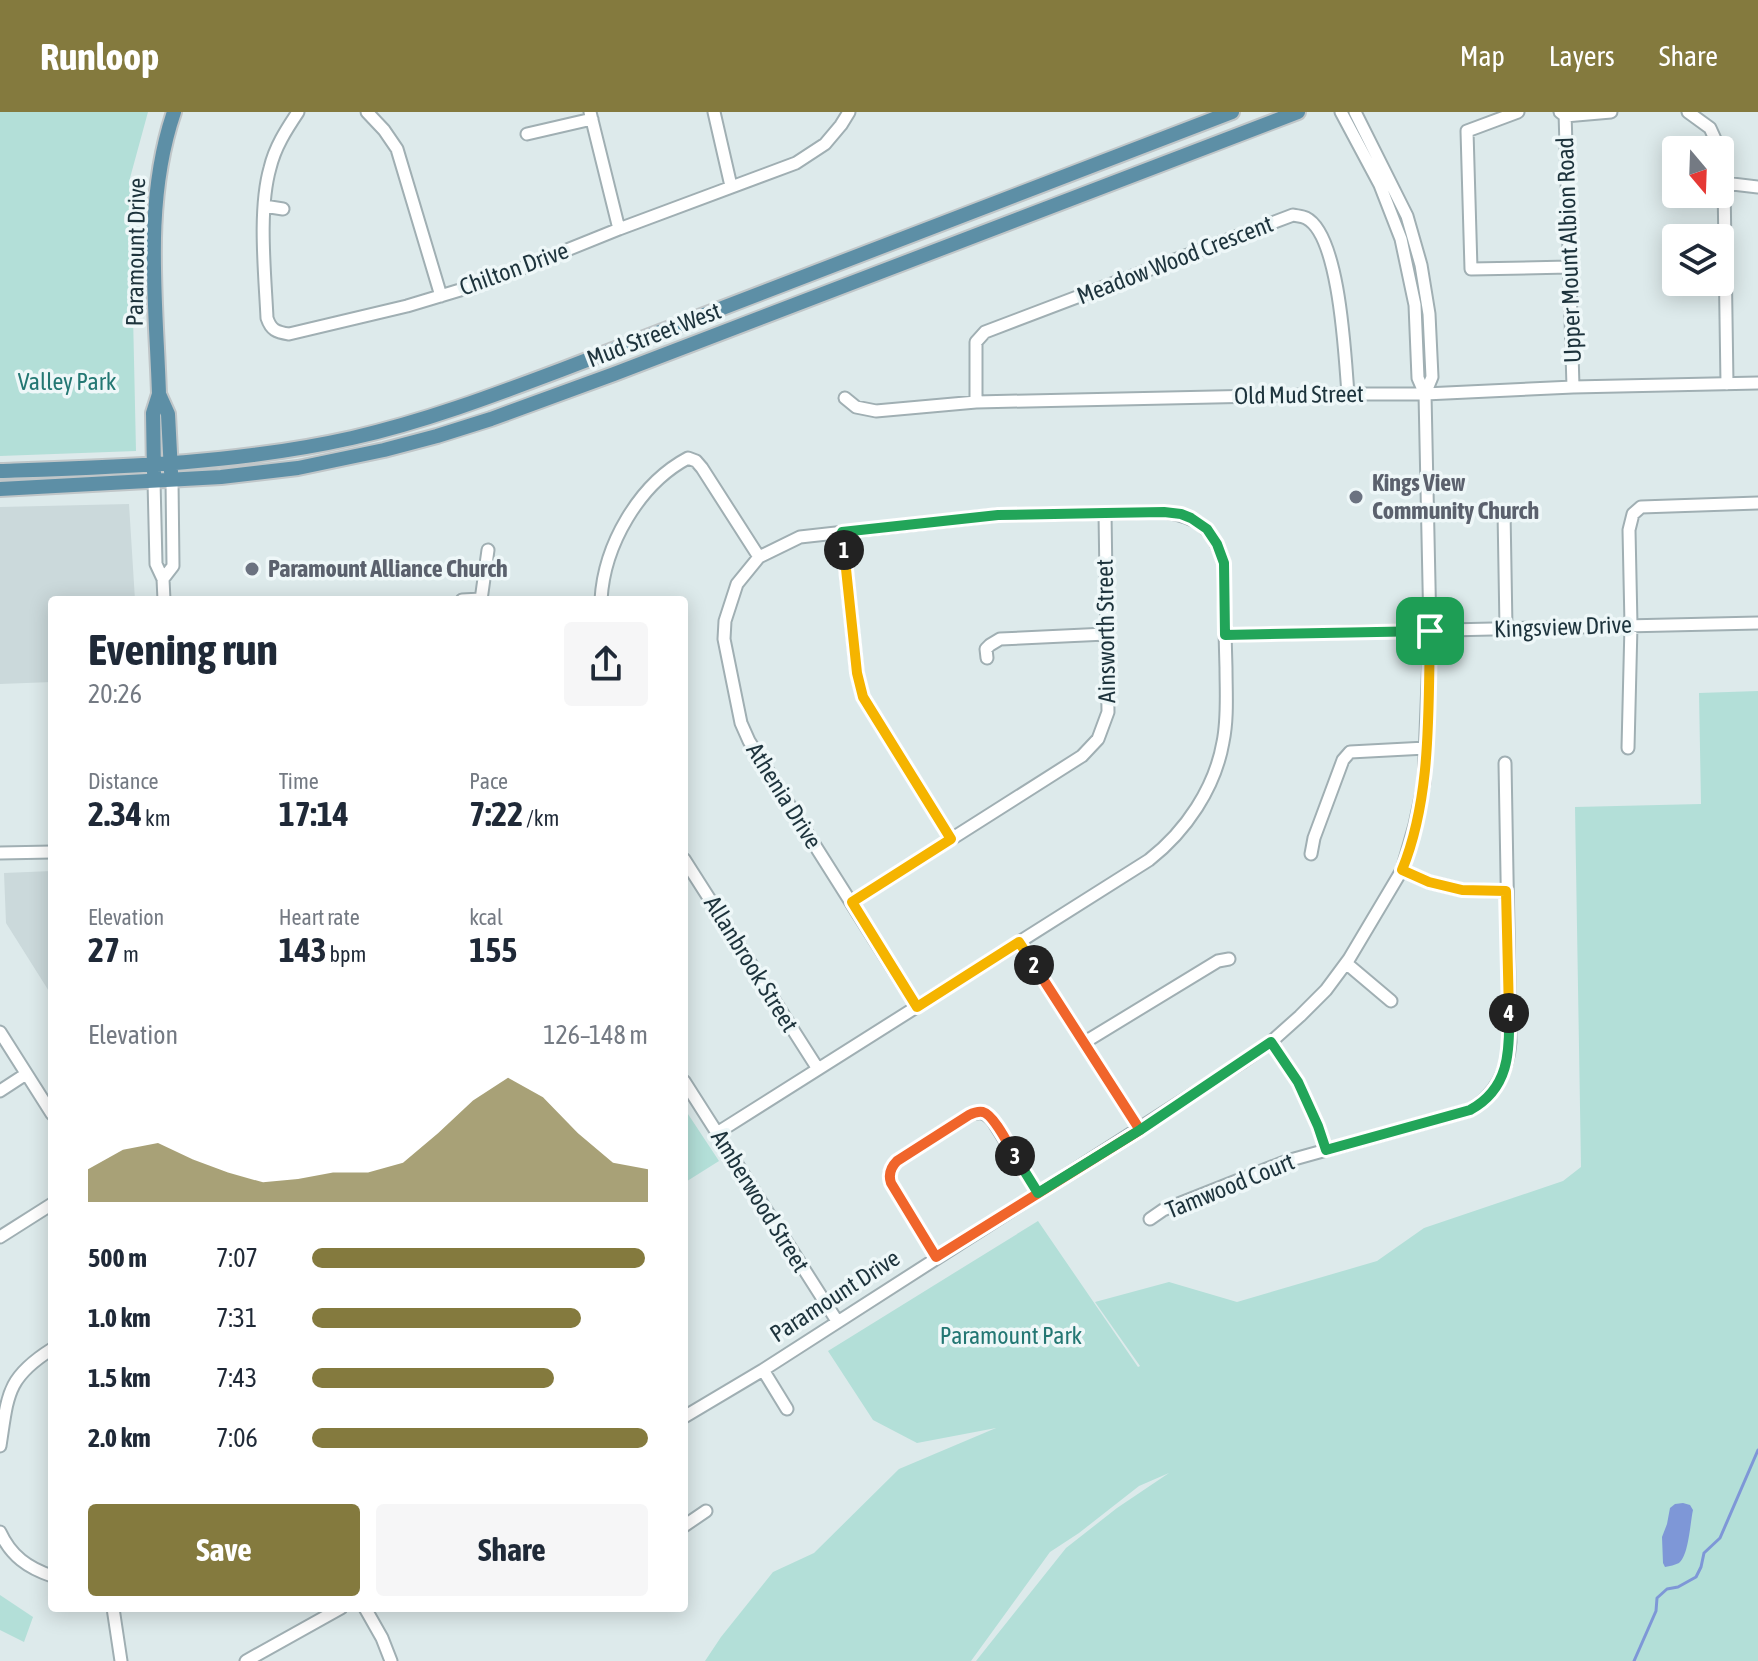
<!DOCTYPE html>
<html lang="en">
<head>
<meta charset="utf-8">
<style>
  :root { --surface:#fff; --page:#f6f6f7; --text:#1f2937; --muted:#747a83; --accent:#847a3e }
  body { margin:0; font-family:"Asap Condensed",sans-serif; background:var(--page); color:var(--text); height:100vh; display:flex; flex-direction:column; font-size:30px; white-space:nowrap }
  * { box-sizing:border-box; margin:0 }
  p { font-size:26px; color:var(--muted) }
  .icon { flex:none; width:44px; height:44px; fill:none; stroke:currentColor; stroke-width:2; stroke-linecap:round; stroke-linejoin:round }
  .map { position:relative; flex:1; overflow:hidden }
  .panel { position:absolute; left:48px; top:484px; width:640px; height:1016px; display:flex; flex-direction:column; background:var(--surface); border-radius:8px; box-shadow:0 4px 20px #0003 }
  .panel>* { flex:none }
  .needle { width:52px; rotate:161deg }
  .buttons { position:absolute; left:1662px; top:24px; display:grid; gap:16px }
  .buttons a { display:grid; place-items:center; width:72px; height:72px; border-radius:8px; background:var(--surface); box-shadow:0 4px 20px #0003; font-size:40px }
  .pin { position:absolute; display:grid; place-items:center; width:68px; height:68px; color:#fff; margin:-34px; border-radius:16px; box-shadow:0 4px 12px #0006 }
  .km { position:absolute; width:40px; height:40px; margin:-20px; border-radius:50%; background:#222; color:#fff; font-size:22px; line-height:40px; text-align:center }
  .round { display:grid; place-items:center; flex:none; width:84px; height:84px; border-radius:8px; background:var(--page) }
  .head { display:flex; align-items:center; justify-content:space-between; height:136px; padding:0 40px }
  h1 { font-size:44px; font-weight:700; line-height:60px }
  .stats { display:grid; grid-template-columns:repeat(3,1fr); gap:12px; height:136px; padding:8px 40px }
  .stats div { display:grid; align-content:center }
  .stats b { font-size:34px; font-weight:700 }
  .stats small { font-size:22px; font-weight:400 }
  .stats p { font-size:22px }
  .chart { height:224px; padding:16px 40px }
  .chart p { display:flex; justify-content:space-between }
  .chart svg { width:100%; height:144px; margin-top:8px; fill:var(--accent); opacity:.7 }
  .cta { display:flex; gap:16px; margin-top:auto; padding:16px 40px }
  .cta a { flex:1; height:92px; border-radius:8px; background:var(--accent); color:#fff; font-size:32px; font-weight:700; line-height:92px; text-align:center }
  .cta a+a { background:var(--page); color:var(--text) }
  ul { padding:0 40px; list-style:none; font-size:26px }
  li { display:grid; grid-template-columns:128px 96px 1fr; align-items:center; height:60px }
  li i { height:20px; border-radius:10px; background:var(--accent) }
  header { display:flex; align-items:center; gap:48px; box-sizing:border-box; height:112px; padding:0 40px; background:var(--accent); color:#fff }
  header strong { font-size:38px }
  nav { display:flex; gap:44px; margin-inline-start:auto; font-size:28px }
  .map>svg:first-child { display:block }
  .built { fill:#cbd9db }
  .green { fill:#b3dfd8 }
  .water { fill:#7e97d7 }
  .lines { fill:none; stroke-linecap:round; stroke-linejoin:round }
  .stream { stroke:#7e97d7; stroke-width:3 }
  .minor-casing { stroke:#a0afb3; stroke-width:15 }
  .major-casing { stroke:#c0c6c8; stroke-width:18 }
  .minor { stroke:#fff; stroke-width:11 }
  .major { stroke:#5d8fa6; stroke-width:14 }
  .split-1-casing { stroke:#fff; stroke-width:16 }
  .split-2-casing { stroke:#fff; stroke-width:16 }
  .split-3-casing { stroke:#fff; stroke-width:16 }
  .split-4-casing { stroke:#fff; stroke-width:16 }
  .split-5-casing { stroke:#fff; stroke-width:16 }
  .split-1 { stroke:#22a559; stroke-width:10 }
  .split-2 { stroke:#f5b400; stroke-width:10 }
  .split-3 { stroke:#f0652b; stroke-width:10 }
  .split-4 { stroke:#22a559; stroke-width:10 }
  .split-5 { stroke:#f5b400; stroke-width:10 }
  .worship-dot { fill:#6b7280; stroke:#eef7f8; stroke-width:3 }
  .labels { text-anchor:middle; stroke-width:7; stroke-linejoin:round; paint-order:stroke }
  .street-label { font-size:24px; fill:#1d333c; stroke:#eef7f8 }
  .park-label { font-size:24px; fill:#237773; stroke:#eef7f8 }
  .worship-label { font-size:24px; font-weight:bold; fill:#5b616d; stroke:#eef7f8; text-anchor:start }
</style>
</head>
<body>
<header>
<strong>Runloop</strong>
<nav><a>Map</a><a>Layers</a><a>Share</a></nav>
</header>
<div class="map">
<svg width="1758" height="1549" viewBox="0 0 1758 1549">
  <rect width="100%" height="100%" fill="#ddeaeb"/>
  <path class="built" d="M 129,392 L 135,488 L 52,488 L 52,570 L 0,572 L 0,395 Z
    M 52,759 L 52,884 L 6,811 L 4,761 Z"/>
  <path class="green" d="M 0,0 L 148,0 L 130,66 L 136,339 L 0,344 Z
    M 1758,579 L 1758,1549 L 976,1549 L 1066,1436 L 1117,1396 L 1169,1361 L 1139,1374 L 1079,1421 L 1050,1440 L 971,1549 L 705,1549 L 721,1525 L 773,1460 L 814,1441 L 899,1357 L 996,1316 L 917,1331 L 873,1308 L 828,1239 L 1038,1109 L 1138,1255 L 1140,1254 L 1095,1190 L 1169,1170 L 1237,1190 L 1377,1149 L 1424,1116 L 1563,1069 L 1581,1055 L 1575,695 L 1701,692 L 1699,581 Z
    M 684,996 L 719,1049 L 684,1071 Z
    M 0,1483 L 33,1505 L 24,1530 L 0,1518 Z"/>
  <path class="water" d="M 1683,1391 L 1690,1393 L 1693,1398 C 1690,1411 1689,1443 1679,1451 C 1675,1453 1670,1454 1665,1455 L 1663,1451 L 1662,1425 L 1667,1412 L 1670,1396 L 1675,1392 Z"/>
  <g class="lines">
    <path class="stream" d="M 1634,1549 L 1656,1499 L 1657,1486 L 1667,1477 L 1678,1475 L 1696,1465 L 1701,1455 L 1704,1441 L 1720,1426 L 1758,1338"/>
    <g class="minor-casing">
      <path id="minor" d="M 298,0 C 286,18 275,35 270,56 C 258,98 265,162 267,206 C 271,218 276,220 289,222 L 407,194 L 490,169 L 619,117 L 796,51 L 825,32 L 841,13 L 849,0
        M 367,0 L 384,18 L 397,37 L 441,184
        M 590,0 L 619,117
        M 714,0 L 731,74
        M 1355,0 L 1407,104 L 1421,153 L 1429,202 L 1432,265 L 1425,282
        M 1518,0 L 1467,19 L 1471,157 L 1569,155
        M 1560,0 L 1565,4 L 1611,0
        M 1565,0 L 1573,275
        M 1688,0 L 1710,16 L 1720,38
        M 527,22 L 592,7
        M 1720,39 L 1724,71 L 1727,272
        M 1724,71 L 1758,75
        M 264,94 L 283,97
        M 845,286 L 856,295 L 876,299 L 976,290 L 1348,282 L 1425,282 L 1573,275 L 1758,271
        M 976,290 L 976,230 L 985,220 L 1293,103 C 1297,104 1302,104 1306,106 C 1340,123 1345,246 1348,282
        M 154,369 L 156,452 L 163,467 L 164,488
        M 1504,399 L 1506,516
        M 842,420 L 857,561 L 863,585 L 951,727
        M 163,467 L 173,454 L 172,368
        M 462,488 L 481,487
        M 481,488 L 488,438
        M 601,488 C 604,433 639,372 688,346 L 696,349 L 702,356 L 759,445
        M 1225,523 L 1758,511
        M 987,546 L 986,537 L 990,533 L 1000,527 L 1106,522
        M 1628,636 L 1631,513 L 1629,418 L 1633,402 L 1641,395 L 1758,391
        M 0,741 L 52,740
        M 1311,742 L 1314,726 L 1343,648 L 1350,640 L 1426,636
        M 684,747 L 818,957
        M 1402,758 L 1429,770 L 1462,778 L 1506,779
        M 852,790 L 1082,644 L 1098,627 L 1108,600 L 1105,401
        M 1019,830 L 1140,1018
        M 1346,851 L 1391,889
        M 0,920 L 52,1002
        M 1085,930 L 1218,849 L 1229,847
        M 1271,930 L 1298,970 L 1318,1014 L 1326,1038
        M 684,969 L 837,1209
        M 0,979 L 26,962
        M 717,1021 C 861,930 1005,839 1149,748 C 1186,719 1215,676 1223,630 C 1228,606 1226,580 1226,556 C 1225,521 1224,486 1224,451 C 1213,417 1200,405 1164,400 L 998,403 L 800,425 L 759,445 L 737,472 L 725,509 L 724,527 L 741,611 L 749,629 L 917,895
        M 1150,1107 L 1163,1098 L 1287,1049 L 1470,998 C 1495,984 1508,958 1510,930 L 1505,651
        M 0,1125 L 52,1092
        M 936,1145 L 891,1071 C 888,1062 891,1055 897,1049 L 969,1003 C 981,999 985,1000 993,1009 L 1038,1081
        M 763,1258 L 787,1297
        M 684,1305 L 763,1258 L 1241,951 L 1271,930 L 1300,904 L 1326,878 L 1349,847 L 1402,758 L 1415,713 L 1424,671 L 1430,519 L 1425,282 L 1418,266 L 1415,193 L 1401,127 L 1380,73 L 1341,0
        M 0,1334 C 8,1283 6,1266 52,1237
        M 684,1414 L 706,1399
        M 0,1420 C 11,1444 28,1456 52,1464
        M 113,1496 L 121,1549
        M 365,1496 L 382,1526 L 391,1549
        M 246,1549 L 341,1496"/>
    </g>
    <g class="major-casing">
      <path id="major" d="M 159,282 L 168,302 L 171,360
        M 0,359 C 118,355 236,352 352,326 C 423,310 492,284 561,258 L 1232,0
        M 154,361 L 153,301 L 159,282 C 156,188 143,91 174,0
        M 0,377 L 221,365 L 298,356 L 384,338 L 437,324 L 491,307 L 614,262 L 1298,0"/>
    </g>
    <use href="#minor" class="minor"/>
    <use href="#major" class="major"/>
  </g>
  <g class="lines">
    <g class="split-1-casing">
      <path id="split-1" d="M 844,438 L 842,420 L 998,403 L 1105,401 L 1164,400 L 1181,402 L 1191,406 L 1207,417 L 1217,432 L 1224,451 L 1225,523 L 1430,519"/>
    </g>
    <g class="split-2-casing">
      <path id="split-2" d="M 844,438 L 857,561 L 863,585 L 951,727 L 852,790 L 917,895 L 1019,830 L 1034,853"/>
    </g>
    <g class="split-3-casing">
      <path id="split-3" d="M 1015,1044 C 1009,1034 994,1003 983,1000 C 978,999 973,1001 969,1003 L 897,1049 C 891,1055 888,1062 891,1071 L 936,1145 L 1140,1018 L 1034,853"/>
    </g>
    <g class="split-4-casing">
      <path id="split-4" d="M 1015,1044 L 1038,1081 L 1140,1018 L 1271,930 L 1298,970 L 1318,1014 L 1326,1038 L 1470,998 C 1509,977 1510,940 1509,901"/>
    </g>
    <g class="split-5-casing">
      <path id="split-5" d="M 1430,519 C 1428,597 1432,685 1402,758 L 1429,770 L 1462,778 L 1506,779 L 1509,901"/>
    </g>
    <use href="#split-1" class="split-1"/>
    <use href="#split-2" class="split-2"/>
    <use href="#split-3" class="split-3"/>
    <use href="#split-4" class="split-4"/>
    <use href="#split-5" class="split-5"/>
  </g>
  <g class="worship-dot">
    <circle cx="1356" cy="385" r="8"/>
    <circle cx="252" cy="457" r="8"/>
  </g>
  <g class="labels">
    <g class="street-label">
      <text transform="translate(1569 138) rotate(-92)" y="8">Upper Mount Albion Road</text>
      <text transform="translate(136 140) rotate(-89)" y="8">Paramount Drive</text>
      <text transform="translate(1175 148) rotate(-21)" y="8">Meadow Wood Crescent</text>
      <text transform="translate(514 157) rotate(-20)" y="8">Chilton Drive</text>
      <text transform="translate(654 223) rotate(-21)" y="8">Mud Street West</text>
      <text transform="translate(1299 283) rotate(-1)" y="8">Old Mud Street</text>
      <text transform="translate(1563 515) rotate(-2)" y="8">Kingsview Drive</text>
      <text transform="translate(1106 519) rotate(-91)" y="8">Ainsworth Street</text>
      <text transform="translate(784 684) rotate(58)" y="8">Athenia Drive</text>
      <text transform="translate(751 852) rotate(58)" y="8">Allanbrook Street</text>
      <text transform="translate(1230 1074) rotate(-22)" y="8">Tamwood Court</text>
      <text transform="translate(760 1089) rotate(58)" y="8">Amberwood Street</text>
      <text transform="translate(835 1184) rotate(-33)" y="8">Paramount Drive</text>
    </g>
    <g class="park-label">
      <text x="67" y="278">Valley Park</text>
      <text x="1011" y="1232">Paramount Park</text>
    </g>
    <g class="worship-label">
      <text x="1372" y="379">Kings View<tspan x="1372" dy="28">Community Church</tspan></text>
      <text x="268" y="465">Paramount Alliance Church</text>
    </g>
  </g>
</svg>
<div class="buttons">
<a><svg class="needle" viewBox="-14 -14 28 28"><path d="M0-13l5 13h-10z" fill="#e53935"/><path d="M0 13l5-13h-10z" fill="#747a83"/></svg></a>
<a><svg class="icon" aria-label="layers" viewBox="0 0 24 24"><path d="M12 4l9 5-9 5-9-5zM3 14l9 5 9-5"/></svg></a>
</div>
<div class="pin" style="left:1430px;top:519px;background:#1e9e55"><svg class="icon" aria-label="arrive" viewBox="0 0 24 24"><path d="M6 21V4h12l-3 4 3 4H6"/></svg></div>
<b class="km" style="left:844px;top:438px">1</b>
<b class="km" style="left:1034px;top:853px">2</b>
<b class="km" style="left:1015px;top:1044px">3</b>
<b class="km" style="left:1509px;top:901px">4</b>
<section class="panel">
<div class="head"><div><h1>Evening run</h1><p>20:26</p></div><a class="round"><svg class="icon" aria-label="share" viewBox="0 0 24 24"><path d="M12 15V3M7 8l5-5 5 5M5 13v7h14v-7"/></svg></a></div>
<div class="stats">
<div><p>Distance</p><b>2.34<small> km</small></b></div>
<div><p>Time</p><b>17:14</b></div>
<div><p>Pace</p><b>7:22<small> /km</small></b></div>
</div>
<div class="stats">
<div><p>Elevation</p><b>27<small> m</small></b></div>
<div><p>Heart rate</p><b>143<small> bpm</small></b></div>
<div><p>kcal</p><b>155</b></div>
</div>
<div class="chart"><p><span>Elevation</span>126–148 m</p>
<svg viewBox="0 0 160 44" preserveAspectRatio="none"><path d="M0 44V34L10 28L20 26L30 31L40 35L50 38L60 37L70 35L80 35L90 32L100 23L110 13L120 6L130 12L140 23L150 32L160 34V44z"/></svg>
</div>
<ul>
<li><b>500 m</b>7:07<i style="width:99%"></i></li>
<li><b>1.0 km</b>7:31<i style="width:80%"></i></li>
<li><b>1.5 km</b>7:43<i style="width:72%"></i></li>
<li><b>2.0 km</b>7:06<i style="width:100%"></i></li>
</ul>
<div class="cta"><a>Save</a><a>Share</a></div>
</section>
</div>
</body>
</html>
